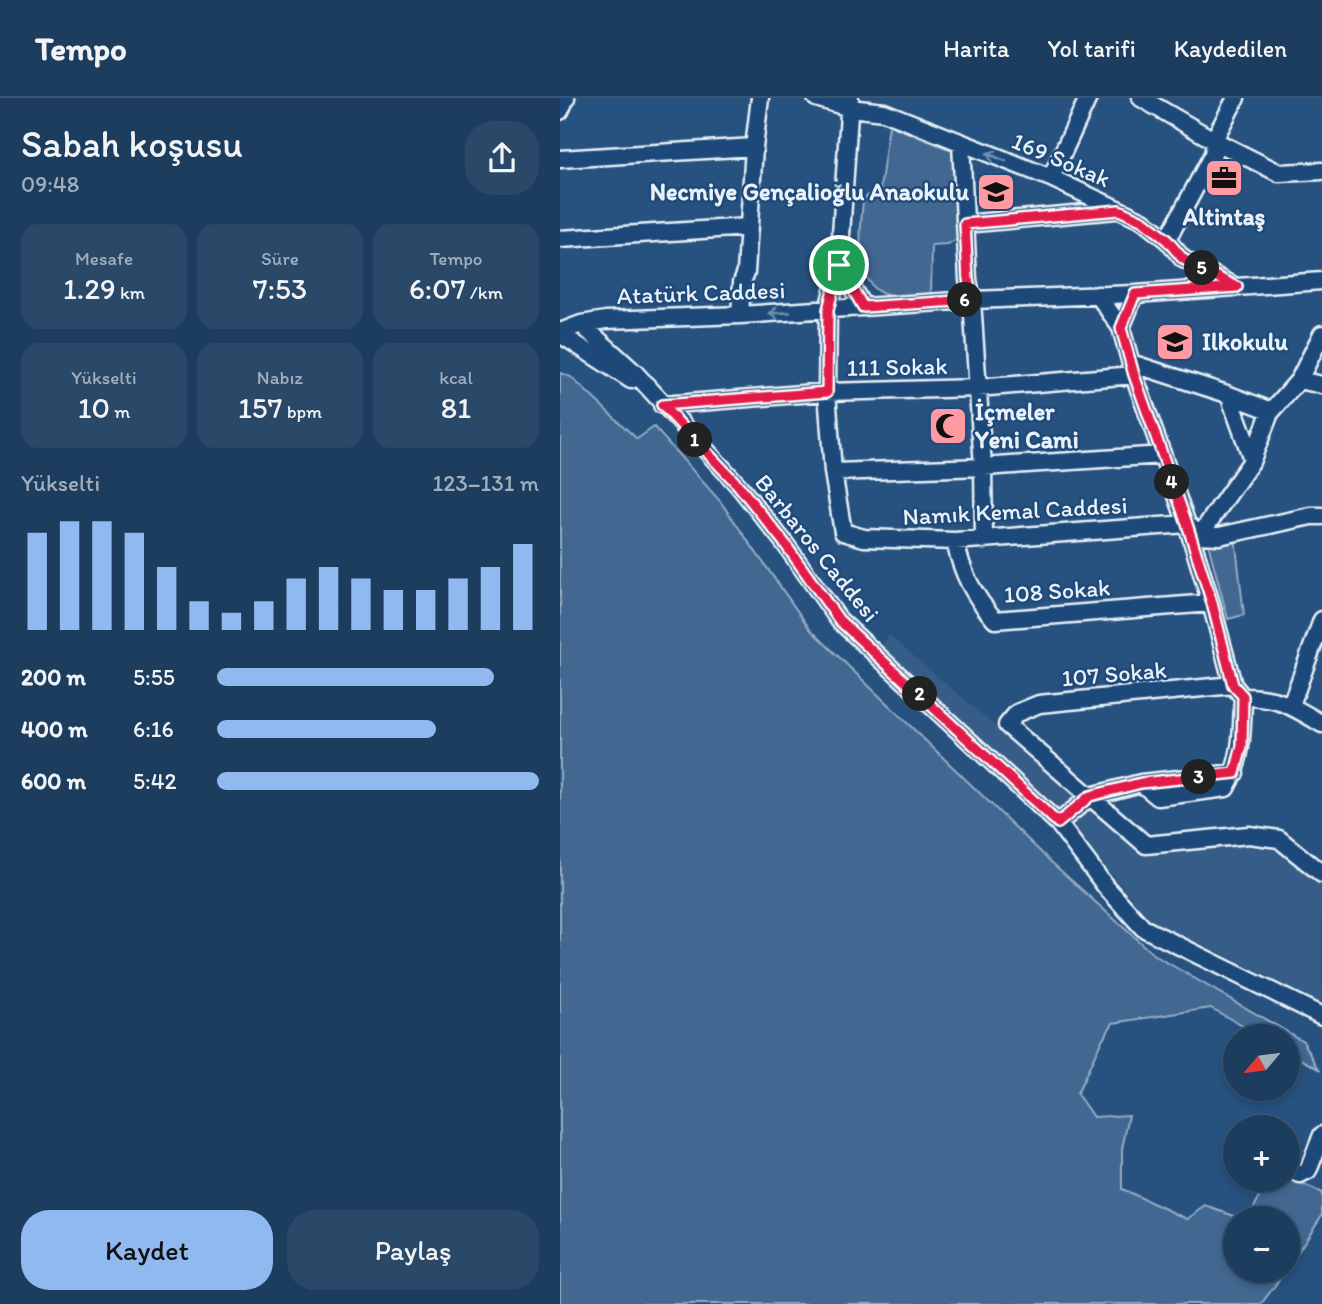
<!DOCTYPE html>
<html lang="tr">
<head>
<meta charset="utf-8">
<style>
  :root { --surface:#1d3d5f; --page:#2a4868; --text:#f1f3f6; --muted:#a0aebd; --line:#3b5674; --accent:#90b9f0 }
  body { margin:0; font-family:Itim,sans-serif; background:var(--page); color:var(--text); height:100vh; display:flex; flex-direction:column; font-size:26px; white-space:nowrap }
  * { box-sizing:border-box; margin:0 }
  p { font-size:23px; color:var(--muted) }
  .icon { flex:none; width:38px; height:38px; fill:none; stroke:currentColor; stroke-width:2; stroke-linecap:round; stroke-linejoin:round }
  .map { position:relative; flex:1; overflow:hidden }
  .details { display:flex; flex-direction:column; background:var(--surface); width:560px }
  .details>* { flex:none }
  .needle { width:46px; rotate:241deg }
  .controls { position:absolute; left:663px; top:926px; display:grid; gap:14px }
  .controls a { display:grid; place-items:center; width:77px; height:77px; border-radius:50%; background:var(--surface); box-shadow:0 4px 10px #0003,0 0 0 2px var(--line); font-size:35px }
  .pin { position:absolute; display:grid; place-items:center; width:60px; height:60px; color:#fff; margin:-30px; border:4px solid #fff; border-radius:50%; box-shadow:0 2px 7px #0007 }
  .km { position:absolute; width:35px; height:35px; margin:-18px; border-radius:50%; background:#222; color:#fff; font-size:19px; line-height:35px; text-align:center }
  .round { display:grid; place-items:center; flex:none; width:74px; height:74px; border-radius:28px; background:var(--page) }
  .head { display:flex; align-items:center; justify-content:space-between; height:119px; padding:0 21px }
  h1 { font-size:38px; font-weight:600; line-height:52px }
  .figures { display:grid; grid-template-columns:repeat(3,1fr); gap:10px; height:119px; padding:7px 21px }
  .figures div { display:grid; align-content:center; border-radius:18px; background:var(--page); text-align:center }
  .figures b { font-size:30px; font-weight:600 }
  .figures small { font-size:19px; font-weight:400 }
  .figures p { font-size:19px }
  .chart { height:196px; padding:14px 21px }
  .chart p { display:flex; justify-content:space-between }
  .chart svg { width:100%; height:126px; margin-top:7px; stroke:var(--accent); stroke-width:6 }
  .cta { display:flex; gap:14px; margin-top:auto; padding:14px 21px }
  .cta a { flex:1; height:80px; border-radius:28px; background:var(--accent); color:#111; font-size:28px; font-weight:600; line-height:80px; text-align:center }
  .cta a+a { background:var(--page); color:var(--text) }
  ul { padding:0 21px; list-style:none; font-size:23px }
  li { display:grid; grid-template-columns:112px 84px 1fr; align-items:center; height:52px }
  li i { height:18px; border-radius:9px; background:var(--accent) }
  header { display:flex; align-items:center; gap:42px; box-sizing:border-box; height:98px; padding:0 35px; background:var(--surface); border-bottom:2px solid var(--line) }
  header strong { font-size:33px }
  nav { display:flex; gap:38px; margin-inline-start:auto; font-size:24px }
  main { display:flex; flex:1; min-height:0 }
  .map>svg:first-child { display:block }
  .built { fill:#355d88 }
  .green { fill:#436891; stroke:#96acc4; stroke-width:2 }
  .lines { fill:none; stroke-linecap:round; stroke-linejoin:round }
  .minor-casing { stroke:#e8f1f8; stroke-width:21 }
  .minor { stroke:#1f4a7a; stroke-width:16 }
  .oneway { stroke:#6f8dac }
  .route-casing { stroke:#fff; stroke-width:14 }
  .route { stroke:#e11d48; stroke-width:9 }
  .labels { text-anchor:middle; stroke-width:5; stroke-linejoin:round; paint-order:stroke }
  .street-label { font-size:24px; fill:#e8f1f8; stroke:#1f4a7a }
  .poi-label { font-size:24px; font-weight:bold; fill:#e8f1f8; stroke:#1f4a7a; text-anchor:start }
</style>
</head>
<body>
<header>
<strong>Tempo</strong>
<nav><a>Harita</a><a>Yol tarifi</a><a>Kaydedilen</a></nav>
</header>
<main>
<section class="details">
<div class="head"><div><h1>Sabah koşusu</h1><p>09:48</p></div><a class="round"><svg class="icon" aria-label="share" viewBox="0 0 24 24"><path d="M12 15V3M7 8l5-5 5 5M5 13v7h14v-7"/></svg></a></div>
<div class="figures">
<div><p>Mesafe</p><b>1.29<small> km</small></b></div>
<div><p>Süre</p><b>7:53</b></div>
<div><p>Tempo</p><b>6:07<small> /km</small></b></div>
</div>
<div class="figures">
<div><p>Yükselti</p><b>10<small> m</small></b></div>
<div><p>Nabız</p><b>157<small> bpm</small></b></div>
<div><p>kcal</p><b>81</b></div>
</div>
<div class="chart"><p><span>Yükselti</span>123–131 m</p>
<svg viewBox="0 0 160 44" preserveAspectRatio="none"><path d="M5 44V10M15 44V6M25 44V6M35 44V10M45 44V22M55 44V34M65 44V38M75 44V34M85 44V26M95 44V22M105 44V26M115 44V30M125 44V30M135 44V26M145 44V22M155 44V14"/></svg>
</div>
<ul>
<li><b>200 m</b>5:55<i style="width:86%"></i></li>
<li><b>400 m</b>6:16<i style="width:68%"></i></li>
<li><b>600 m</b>5:42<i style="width:100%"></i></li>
</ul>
<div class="cta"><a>Kaydet</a><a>Paylaş</a></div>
</section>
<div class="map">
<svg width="762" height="1206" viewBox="0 0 762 1206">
  <rect width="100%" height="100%" fill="#27517f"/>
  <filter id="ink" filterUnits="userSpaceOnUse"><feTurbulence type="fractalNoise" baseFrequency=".0143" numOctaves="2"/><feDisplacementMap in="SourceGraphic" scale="14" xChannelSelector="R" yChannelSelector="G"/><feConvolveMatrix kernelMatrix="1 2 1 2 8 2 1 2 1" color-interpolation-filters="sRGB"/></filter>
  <g filter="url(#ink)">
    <path class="built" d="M 440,75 L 441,80 L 452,80 L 453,108 L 420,109 L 419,76 Z
      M 329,537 L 587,758 L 663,744 L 703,747 L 735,761 L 758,780 L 762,784 L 762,906 L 650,850 L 591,823 L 518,736 L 447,664 L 321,549 Z"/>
    <path class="green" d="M 329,27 L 396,54 L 398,141 L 388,147 L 372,148 L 371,197 C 358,198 344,200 332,198 C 290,193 301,130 303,102 L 312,94 L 320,92 Z
      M 0,275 L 11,279 L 77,341 L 94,329 L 160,403 L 250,531 L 490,763 L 594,857 L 743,943 L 759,971 L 728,954 L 728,938 L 700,938 L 651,910 L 553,925 L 542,942 L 517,996 L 533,1019 L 569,1017 L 562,1051 L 562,1091 L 627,1121 L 646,1108 L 680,1120 L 676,1120 L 676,1172 L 726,1173 L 701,1206 L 0,1206 Z
      M 675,439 L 684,517 L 668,521 L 647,442 Z
      M 728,1080 L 762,1095 L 762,1117 L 728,1169 L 728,1120 L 688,1120 L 709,1082 Z"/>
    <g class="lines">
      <g class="minor-casing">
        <path id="minor" d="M 256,0 L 290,10 L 324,14 L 491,80 L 583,123 L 607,142 L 623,161 L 676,189
          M 290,0 L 279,167 L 268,212 L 267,294 L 273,374 L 283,434 L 304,440 L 395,443 L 627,426 L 640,437 L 659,438 L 751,418 L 762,418
          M 581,0 L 655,43 L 719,75 L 762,73
          M 0,13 L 6,0
          M 401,45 L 408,181 L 412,202 L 423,369 L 424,442
          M 0,61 L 194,49
          M 491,80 L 528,0
          M 405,126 L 556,112
          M 0,141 L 189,129
          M 607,142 L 653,56 L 656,38 L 676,0
          M 279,167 L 303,209
          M 538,197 L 561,230 L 574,277 L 627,426 L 651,505 L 673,587 L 683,599 C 682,631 683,661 666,690 L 598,699 L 581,685
          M 180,217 L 182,184 L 186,174 L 194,49 L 200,0
          M 21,226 L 75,275 L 178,387 L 223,443 L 279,522 L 498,725 L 546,789 L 583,830 L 762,918
          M 561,230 L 575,196
          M 0,234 L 21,226 L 46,222 L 180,217 L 412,202 L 575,196 L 762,183
          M 0,236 L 71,282
          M 571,265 L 664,295 L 712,313
          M 739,282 L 762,287
          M 669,297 L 692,361
          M 102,307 L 267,294 L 417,290 L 574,277
          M 273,374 L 423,369 L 603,357
          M 640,437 L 691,364 L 710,315 L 739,282 L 762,236
          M 395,443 C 402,475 413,497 435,522 L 651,505
          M 673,587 L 479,606 L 457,615 L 447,627 L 586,747 L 689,737 L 719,741 L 762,776
          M 683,599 C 719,599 732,608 762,626
          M 731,607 L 762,522
          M 498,725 L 531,698 L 581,685 L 675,675
          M 728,1070 L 740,1077 L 748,1073 L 762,1037"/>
      </g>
      <use href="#minor" class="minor"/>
    </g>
    <defs><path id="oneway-shaft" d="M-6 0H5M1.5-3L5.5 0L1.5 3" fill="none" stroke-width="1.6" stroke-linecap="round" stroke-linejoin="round" transform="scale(1.75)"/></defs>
    <g class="oneway">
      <use href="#oneway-shaft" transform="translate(436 59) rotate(-158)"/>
      <use href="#oneway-shaft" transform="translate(219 215) rotate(177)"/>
    </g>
  </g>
  <g class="lines" filter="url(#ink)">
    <g class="route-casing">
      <path id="route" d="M 559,112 L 583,123 L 607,142 L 623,161 L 677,189 L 575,196 L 561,230 L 574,277 L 627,426 L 652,505 L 673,587 L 683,598 L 682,648 L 675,675 L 581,685 L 530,698 L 498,725 L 279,522 L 223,443 L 178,387 L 102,307 L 267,294 L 268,212 L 279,167 L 303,209 L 412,202 L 408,181 L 405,126 Z"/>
    </g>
    <use href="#route" class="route"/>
  </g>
  <defs>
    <g id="office-square" transform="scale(2.0125)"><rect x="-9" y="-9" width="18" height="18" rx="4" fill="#ff9aa2" stroke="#1f4a7a"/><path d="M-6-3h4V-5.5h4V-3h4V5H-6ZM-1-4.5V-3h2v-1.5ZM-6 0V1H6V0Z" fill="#111"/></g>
    <g id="school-square" transform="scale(2.0125)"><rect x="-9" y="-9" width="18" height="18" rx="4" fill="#ff9aa2" stroke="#1f4a7a"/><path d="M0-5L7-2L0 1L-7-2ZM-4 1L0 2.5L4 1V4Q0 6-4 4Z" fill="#111"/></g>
    <g id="mosque-square" transform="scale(2.0125)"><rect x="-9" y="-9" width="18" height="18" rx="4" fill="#ff9aa2" stroke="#1f4a7a"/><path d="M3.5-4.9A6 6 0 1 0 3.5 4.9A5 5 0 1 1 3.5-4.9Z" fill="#111"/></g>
  </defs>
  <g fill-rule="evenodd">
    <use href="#office-square" x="664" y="80"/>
    <use href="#school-square" x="436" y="94"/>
    <use href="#school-square" x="615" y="244"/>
    <use href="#mosque-square" x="388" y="328"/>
  </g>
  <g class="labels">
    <g class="street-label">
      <text transform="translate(501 62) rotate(23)" y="8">169 Sokak</text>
      <text transform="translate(141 195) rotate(-2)" y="8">Atatürk Caddesi</text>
      <text transform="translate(337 269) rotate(-1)" y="8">111 Sokak</text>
      <text transform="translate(455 413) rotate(-3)" y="8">Namık Kemal Caddesi</text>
      <text transform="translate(257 450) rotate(51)" y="8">Barbaros Caddesi</text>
      <text transform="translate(497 493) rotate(-4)" y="8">108 Sokak</text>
      <text transform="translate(554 576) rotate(-5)" y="8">107 Sokak</text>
    </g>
    <g class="poi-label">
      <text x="409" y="102" text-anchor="end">Necmiye Gençalioğlu Anaokulu</text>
      <text x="664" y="127" text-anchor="middle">Altintaş</text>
      <text x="642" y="252">Ilkokulu</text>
      <text x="415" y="322">İçmeler<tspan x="415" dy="28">Yeni Cami</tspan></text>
    </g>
  </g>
</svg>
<div class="controls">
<a><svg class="needle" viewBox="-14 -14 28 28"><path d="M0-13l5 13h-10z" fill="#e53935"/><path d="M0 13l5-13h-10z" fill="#a0aebd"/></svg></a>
<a>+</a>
<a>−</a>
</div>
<div class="pin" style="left:279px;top:167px;background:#1e9e55"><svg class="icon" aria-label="arrive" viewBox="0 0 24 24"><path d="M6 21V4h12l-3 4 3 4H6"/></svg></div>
<b class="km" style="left:135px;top:342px">1</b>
<b class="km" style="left:360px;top:596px">2</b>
<b class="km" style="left:639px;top:679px">3</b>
<b class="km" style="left:612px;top:384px">4</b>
<b class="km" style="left:642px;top:170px">5</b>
<b class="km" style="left:405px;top:202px">6</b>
</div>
</main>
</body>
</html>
